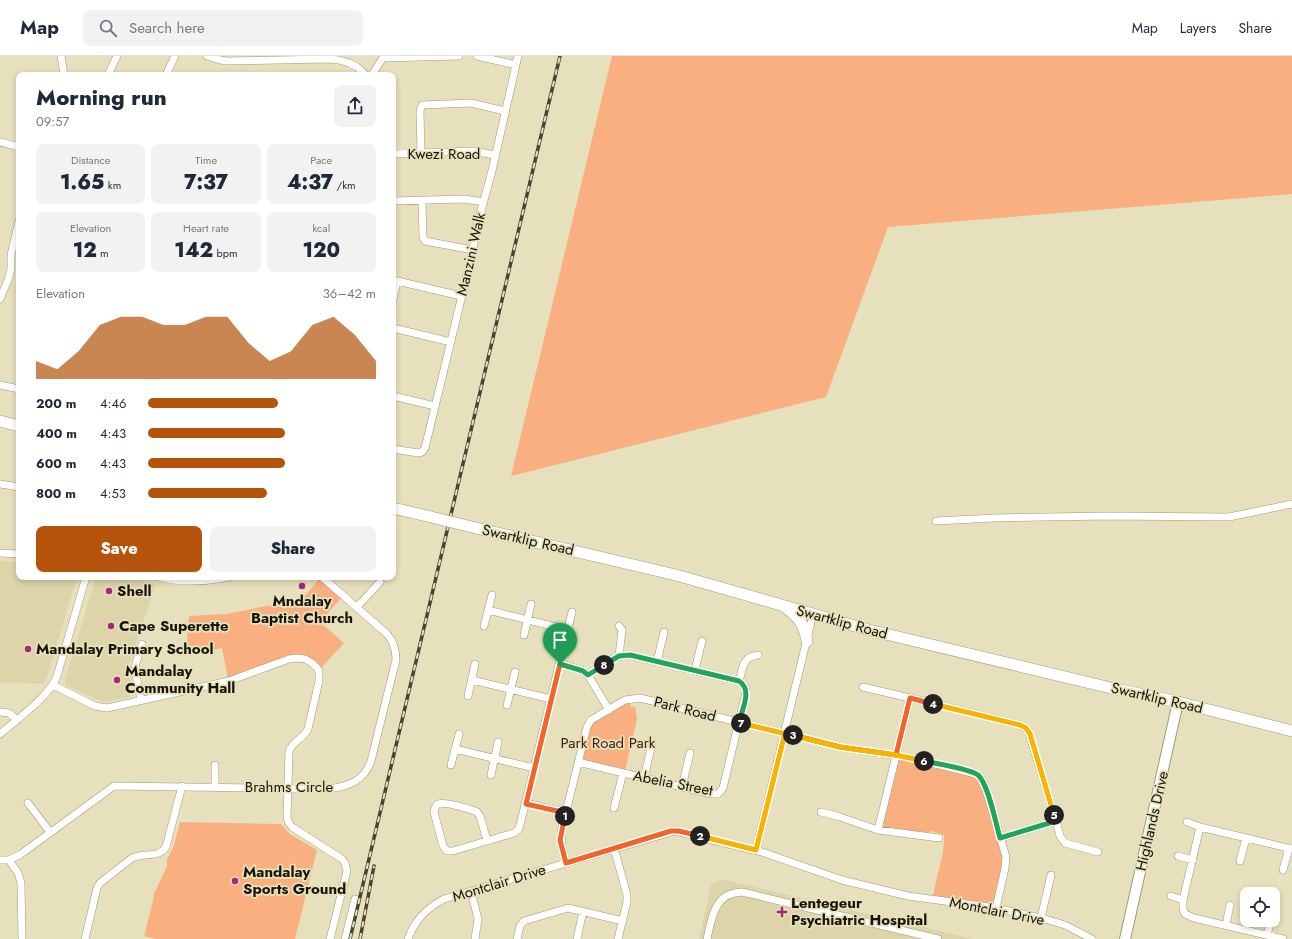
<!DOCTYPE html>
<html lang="en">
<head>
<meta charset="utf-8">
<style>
  :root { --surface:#fff; --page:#f2f2f3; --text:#1f2937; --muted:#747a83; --line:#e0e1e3; --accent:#b45309 }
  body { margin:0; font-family:Jost,sans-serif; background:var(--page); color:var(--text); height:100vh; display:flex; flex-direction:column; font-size:15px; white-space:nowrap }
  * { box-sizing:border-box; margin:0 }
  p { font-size:13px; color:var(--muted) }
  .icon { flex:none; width:22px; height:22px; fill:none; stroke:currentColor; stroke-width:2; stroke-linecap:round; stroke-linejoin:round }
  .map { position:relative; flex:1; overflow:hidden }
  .side { position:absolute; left:16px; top:16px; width:380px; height:508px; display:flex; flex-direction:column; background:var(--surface); border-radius:8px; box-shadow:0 2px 6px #0003 }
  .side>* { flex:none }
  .tools { position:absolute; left:1240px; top:831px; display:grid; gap:8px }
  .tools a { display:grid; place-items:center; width:40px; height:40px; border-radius:8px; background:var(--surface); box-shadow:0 2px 6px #0003; font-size:20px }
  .pin { position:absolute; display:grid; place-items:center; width:34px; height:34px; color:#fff; margin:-41px -17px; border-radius:50% 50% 50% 0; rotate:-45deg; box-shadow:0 0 4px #0007 }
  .pin .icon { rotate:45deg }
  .km { position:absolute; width:20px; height:20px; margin:-10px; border-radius:50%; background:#222; color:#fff; font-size:11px; line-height:20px; text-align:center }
  .round { display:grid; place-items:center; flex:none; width:42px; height:42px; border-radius:8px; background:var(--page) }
  .summary { display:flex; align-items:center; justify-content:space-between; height:68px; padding:0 20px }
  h1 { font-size:22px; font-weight:800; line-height:30px }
  .figures { display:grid; grid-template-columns:repeat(3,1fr); gap:6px; height:68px; padding:4px 20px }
  .figures div { display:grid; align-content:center; border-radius:8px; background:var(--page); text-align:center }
  .figures b { font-size:20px; font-weight:800 }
  .figures small { font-size:11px; font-weight:400 }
  .figures p { font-size:11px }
  .chart { height:112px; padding:8px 20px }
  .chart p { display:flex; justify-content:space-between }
  .chart svg { width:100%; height:72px; margin-top:4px; fill:var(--accent); opacity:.7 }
  .cta { display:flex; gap:8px; margin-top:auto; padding:8px 20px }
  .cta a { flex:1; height:46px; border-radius:8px; background:var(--accent); color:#fff; font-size:16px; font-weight:800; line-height:46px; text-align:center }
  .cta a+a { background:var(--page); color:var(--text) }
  ul { padding:0 20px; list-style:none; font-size:13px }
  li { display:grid; grid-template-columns:64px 48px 1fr; align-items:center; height:30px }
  li i { height:10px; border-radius:5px; background:var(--accent) }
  header { display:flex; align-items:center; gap:24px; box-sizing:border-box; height:56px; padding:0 20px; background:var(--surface); border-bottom:1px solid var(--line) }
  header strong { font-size:19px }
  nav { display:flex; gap:22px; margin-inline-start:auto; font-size:14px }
  .search { width:280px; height:36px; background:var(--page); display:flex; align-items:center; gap:10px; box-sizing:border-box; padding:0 14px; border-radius:8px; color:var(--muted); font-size:15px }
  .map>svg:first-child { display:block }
  .built { fill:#ddd4aa }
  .green { fill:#faaf81 }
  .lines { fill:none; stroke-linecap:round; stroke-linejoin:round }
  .street-casing { stroke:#a19a79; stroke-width:8 }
  .secondary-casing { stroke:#a19a79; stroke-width:12 }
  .primary-casing { stroke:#a19a79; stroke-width:12 }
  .street { stroke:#fff; stroke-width:7 }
  .secondary { stroke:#fff; stroke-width:10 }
  .primary { stroke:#fff; stroke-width:11 }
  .rail-casing { stroke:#484433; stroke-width:3.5 }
  .rail { stroke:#e7e0bd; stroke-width:2; stroke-dasharray:6; stroke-linecap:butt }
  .primary-bridge-casing { stroke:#a19a79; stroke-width:12; stroke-linecap:butt }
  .primary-bridge { stroke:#fff; stroke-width:11 }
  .split-1-casing { stroke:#fff; stroke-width:8 }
  .split-2-casing { stroke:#fff; stroke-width:8 }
  .split-3-casing { stroke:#fff; stroke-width:8 }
  .split-4-casing { stroke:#fff; stroke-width:8 }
  .split-5-casing { stroke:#fff; stroke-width:8 }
  .split-6-casing { stroke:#fff; stroke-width:8 }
  .split-7-casing { stroke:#fff; stroke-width:8 }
  .split-8-casing { stroke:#fff; stroke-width:8 }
  .split-9-casing { stroke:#fff; stroke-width:8 }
  .split-1 { stroke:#f0652b; stroke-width:5 }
  .split-2 { stroke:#f0652b; stroke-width:5 }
  .split-3 { stroke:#f5b400; stroke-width:5 }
  .split-4 { stroke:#f0652b; stroke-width:5 }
  .split-5 { stroke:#f5b400; stroke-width:5 }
  .split-6 { stroke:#22a559; stroke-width:5 }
  .split-7 { stroke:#f5b400; stroke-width:5 }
  .split-8 { stroke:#22a559; stroke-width:5 }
  .split-9 { stroke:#22a559; stroke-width:5 }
  .poi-dot { fill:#a6287b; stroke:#e7e0bd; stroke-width:1.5 }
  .labels { text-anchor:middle; stroke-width:3.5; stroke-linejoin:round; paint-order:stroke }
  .street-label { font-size:15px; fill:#171408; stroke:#e7e0bd }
  .poi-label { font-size:15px; font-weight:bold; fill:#171408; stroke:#e7e0bd; text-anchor:start }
  .park-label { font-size:15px; fill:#40220e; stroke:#e7e0bd }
</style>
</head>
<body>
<header>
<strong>Map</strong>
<div class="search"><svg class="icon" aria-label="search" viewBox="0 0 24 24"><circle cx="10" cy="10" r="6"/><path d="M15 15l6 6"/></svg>Search here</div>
<nav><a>Map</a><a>Layers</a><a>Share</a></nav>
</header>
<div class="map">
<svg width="1292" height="883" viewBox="0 0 1292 883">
  <rect width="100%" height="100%" fill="#e7e0bd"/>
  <path class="built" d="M 0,505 L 19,506 L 19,521 L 77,521 L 47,621 L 43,628 L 0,626 Z
    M 96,521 L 131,521 L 156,528 L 128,611 L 133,635 L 130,641 L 103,646 L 67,630 L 65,624 Z
    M 721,823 L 973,883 L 699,883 L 711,829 Z"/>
  <path class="green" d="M 612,0 L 1292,0 L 1292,138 L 888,171 L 826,341 L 511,420 Z
    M 319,523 L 341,542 L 320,566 L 344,587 L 321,612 C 314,604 305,597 294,598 L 228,623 L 222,592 L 190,599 L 187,584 L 189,560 L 227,558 L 302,543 Z
    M 630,644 L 631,651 L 635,651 L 637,663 L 625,715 L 583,704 L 582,702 L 588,674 L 593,666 Z
    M 901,703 L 973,720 L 980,727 L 1003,801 L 1003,806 L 995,843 L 992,846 L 988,847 L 933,840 C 936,820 945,799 944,779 L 931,775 L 926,778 L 886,773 L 883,768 L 898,705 Z
    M 180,766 L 281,768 L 290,778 L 317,794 L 295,883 L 156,883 L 144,880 L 154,841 L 153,840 L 167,810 L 167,804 L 173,792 Z"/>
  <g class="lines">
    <g class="street-casing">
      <path id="street" d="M 61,0 L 64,19
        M 207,0 L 220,4 L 227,5 L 328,3 L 339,4 L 349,7 L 357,11 L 366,19
        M 477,0 L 516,9
        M 383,2 L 459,0
        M 108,19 L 117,0
        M 166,19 L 175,0
        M 372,19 L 384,0
        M 0,86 L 19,91
        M 421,96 L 420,55 L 422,49 L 471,47 L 505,55
        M 393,98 L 473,95 L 495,99
        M 422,144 L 423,181 L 425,185 L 473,194
        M 393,145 L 464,143 L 484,146
        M 393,224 L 461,240
        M 0,243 L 8,224 L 11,213 L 11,199 L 19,165
        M 393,244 L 397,225
        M 393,272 L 451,286
        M 0,329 L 19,333
        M 393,340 L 435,350
        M 393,393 L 418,397 L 422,396 L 425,392 L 473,194 L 476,173 L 492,115 L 518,0
        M 0,428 L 19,431
        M 936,465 L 994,462 L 1106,460 L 1229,461 L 1292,448
        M 0,497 L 19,498
        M 159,521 C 182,527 205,526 229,521
        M 357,551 L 380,526
        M 488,554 L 568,574
        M 484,570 L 492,539
        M 619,570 L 622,574 L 619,600
        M 524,579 L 531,548
        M 657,606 L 664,576
        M 560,607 L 583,615 L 588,619 L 609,654
        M 695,614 L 702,585
        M 472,624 L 551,643
        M 739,625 C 743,612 742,601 758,599
        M 53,629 L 95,650 L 107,652 L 229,625 L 289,603 L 297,602 L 305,603 L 312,607 L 317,612 L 319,615 L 319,625 L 308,673 C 304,682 293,685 289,695 L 287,762 L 289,767 L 292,771 L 342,803 L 345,807 L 347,815 L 330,883
        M 863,631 L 910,642
        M 468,640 L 475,608
        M 141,644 L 135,614 L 136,607 L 142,588
        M 507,649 L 515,616
        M 0,656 L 9,657 L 17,664
        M 0,678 C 17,663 50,640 57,620 L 86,521
        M 455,693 L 534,712
        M 578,706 L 711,738 L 718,738 L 723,732 L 746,636 L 745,630 L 739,625 L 629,599 C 614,599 600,611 588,619
        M 451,709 L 459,678
        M 491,719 L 498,686
        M 644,722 L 652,688
        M 215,731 L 215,709
        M 682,731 L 690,697
        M 28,747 L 50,776
        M 526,747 L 566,757
        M 614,752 L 623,717
        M 821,756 L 840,761 L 878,774 L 939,782
        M 1056,765 L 1060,780 L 1065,787 L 1098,796
        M 1187,766 L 1200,771 L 1292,793
        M 1200,771 L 1183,844 L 1183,853 L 1185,858 L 1194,862 L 1283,883
        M 878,774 L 910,642 L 1020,669 L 1028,674 L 1056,765 L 1001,782
        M 487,784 L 480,760 L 477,756 C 470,753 444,745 438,748 C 435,750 435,753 434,756 L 443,790 L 447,795 L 453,795 L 514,777 L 519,773 L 572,556
        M 614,792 L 627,839 L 627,846 L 618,883
        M 756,794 L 813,558
        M 1178,800 L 1193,804
        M 0,804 L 9,804 L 21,798 L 114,730 L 326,733 C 347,731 364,726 371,705 L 396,604 C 396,594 394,586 387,578 L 322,521
        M 9,804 L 18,817 L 21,827 L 22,883
        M 1240,805 L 1246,782
        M 566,807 L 562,791 L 561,776 L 587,671 L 591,664 L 625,644 L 640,642 L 840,691 L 907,701 L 976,718 L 982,723 L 985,730 L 1006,801 L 1005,812 L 996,852
        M 1283,814 L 1289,792
        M 471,835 L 478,863 L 475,883
        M 1171,840 L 1183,844
        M 1041,862 L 1051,819
        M 1226,869 L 1230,849
        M 1267,879 L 1271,864
        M 85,883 L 97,832 L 100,827 L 132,802 C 143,796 158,803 166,791 L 182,730
        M 345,883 L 355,843
        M 408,883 C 414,865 427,852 444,843 L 675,775 L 762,796 L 842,824 L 908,840 L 996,852 L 1045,863 L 1065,869 L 1092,883
        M 517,883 L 520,870 L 524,865 L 568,852 L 623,865
        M 577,883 L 583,855
        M 707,883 C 712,861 714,837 742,836 L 938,883"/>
    </g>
    <g class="secondary-casing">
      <path id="secondary" d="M 1125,883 L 1178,646"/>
    </g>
    <g class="primary-casing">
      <path id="primary" d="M 0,365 L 19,370
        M 393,452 L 431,461
        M 476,472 L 676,519 L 869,574 L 1111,632 L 1178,646 L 1292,675
        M 786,552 C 799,562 804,568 807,585"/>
    </g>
    <use href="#street" class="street"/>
    <use href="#secondary" class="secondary"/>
    <use href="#primary" class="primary"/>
    <g class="rail-casing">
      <path id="rail" d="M 350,883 L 560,0
        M 360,883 L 374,810"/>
    </g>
    <use href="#rail" class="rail"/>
    <g class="primary-bridge-casing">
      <path id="primary-bridge" d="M 431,461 L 476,472"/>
    </g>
    <use href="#primary-bridge" class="primary-bridge"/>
  </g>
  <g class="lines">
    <g class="split-1-casing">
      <path id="split-1" d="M 560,608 L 526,748 L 566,757 L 565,760"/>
    </g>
    <g class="split-2-casing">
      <path id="split-2" d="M 565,760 L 560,784 L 566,807 L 671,775 L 679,775 L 700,780"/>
    </g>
    <g class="split-3-casing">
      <path id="split-3" d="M 700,780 L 756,794 L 785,677 L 793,679"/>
    </g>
    <g class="split-4-casing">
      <path id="split-4" d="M 793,679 L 840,691 L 896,699 L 910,642 L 933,648"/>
    </g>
    <g class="split-5-casing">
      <path id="split-5" d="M 933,648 L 1020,669 L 1026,672 L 1030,678 L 1054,759"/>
    </g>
    <g class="split-6-casing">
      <path id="split-6" d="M 924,705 C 937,708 968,712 978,719 C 988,727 996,768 1000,782 L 1056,765 L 1054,759"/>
    </g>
    <g class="split-7-casing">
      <path id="split-7" d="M 741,667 L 840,691 L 896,699 L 924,705"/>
    </g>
    <g class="split-8-casing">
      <path id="split-8" d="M 604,609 L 619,600 L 630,599 L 739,625 C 753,634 742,653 739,666 L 741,667"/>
    </g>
    <g class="split-9-casing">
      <path id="split-9" d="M 560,608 L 583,615 L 588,619 L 604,609"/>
    </g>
    <use href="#split-1" class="split-1"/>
    <use href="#split-2" class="split-2"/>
    <use href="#split-3" class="split-3"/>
    <use href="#split-4" class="split-4"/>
    <use href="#split-5" class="split-5"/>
    <use href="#split-6" class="split-6"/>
    <use href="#split-7" class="split-7"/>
    <use href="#split-8" class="split-8"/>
    <use href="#split-9" class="split-9"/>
  </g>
  <g class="poi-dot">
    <circle cx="302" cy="530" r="4"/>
    <circle cx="109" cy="535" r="4"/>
    <circle cx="111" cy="570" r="4"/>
    <circle cx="28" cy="593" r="4"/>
    <circle cx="117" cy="624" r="4"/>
    <circle cx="235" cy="825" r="4"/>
    <path d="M780 850h4v4h4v4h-4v4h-4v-4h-4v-4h4z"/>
  </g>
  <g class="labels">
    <g class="street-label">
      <text x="444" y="103">Kwezi Road</text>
      <text transform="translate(471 198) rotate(-77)" y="5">Manzini Walk</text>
      <text transform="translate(528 484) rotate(13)" y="5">Swartklip Road</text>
      <text transform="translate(842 566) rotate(15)" y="5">Swartklip Road</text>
      <text transform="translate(1157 642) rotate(13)" y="5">Swartklip Road</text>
      <text transform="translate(685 653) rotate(14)" y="5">Park Road</text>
      <text transform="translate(673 727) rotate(11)" y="5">Abelia Street</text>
      <text x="289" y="736">Brahms Circle</text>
      <text transform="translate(1152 765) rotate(-77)" y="5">Highlands Drive</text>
      <text transform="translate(499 827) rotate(-17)" y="5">Montclair Drive</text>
      <text transform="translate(997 855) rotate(11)" y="5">Montclair Drive</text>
    </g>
    <g class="poi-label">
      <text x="117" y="540">Shell</text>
      <text x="302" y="550" text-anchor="middle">Mndalay<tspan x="302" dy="17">Baptist Church</tspan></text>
      <text x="119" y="575">Cape Superette</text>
      <text x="36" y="598">Mandalay Primary School</text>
      <text x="125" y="620">Mandalay<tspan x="125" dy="17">Community Hall</tspan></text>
      <text x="243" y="821">Mandalay<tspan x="243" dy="17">Sports Ground</tspan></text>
      <text x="791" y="852">Lentegeur<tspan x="791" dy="17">Psychiatric Hospital</tspan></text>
    </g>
    <g class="park-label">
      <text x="608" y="692">Park Road Park</text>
    </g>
  </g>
</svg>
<div class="tools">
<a><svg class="icon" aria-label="locate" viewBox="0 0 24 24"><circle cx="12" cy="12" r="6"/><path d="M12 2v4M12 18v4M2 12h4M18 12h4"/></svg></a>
</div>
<div class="pin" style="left:560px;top:608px;background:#1e9e55"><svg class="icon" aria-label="arrive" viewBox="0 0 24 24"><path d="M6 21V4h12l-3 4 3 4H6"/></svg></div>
<b class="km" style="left:565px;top:760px">1</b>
<b class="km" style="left:700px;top:780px">2</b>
<b class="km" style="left:793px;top:679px">3</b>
<b class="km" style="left:933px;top:648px">4</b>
<b class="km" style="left:1054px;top:759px">5</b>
<b class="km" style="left:924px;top:705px">6</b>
<b class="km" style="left:741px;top:667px">7</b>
<b class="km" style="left:604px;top:609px">8</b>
<section class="side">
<div class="summary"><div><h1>Morning run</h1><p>09:57</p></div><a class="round"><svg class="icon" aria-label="share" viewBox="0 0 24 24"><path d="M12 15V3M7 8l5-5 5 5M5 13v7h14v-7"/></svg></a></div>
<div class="figures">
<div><p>Distance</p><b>1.65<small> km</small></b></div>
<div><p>Time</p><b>7:37</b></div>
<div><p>Pace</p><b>4:37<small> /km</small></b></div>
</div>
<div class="figures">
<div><p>Elevation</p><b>12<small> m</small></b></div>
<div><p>Heart rate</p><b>142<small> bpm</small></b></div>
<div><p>kcal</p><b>120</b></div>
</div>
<div class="chart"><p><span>Elevation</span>36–42 m</p>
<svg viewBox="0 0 160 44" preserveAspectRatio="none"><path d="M0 44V33L10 38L20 27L30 11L40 6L50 6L60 11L70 11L80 6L90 6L100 22L110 33L120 27L130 11L140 6L150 17L160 33V44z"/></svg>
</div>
<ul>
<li><b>200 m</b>4:46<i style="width:57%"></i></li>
<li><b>400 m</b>4:43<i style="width:60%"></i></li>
<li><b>600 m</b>4:43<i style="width:60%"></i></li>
<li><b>800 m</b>4:53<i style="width:52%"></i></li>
</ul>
<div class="cta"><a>Save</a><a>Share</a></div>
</section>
</div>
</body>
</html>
